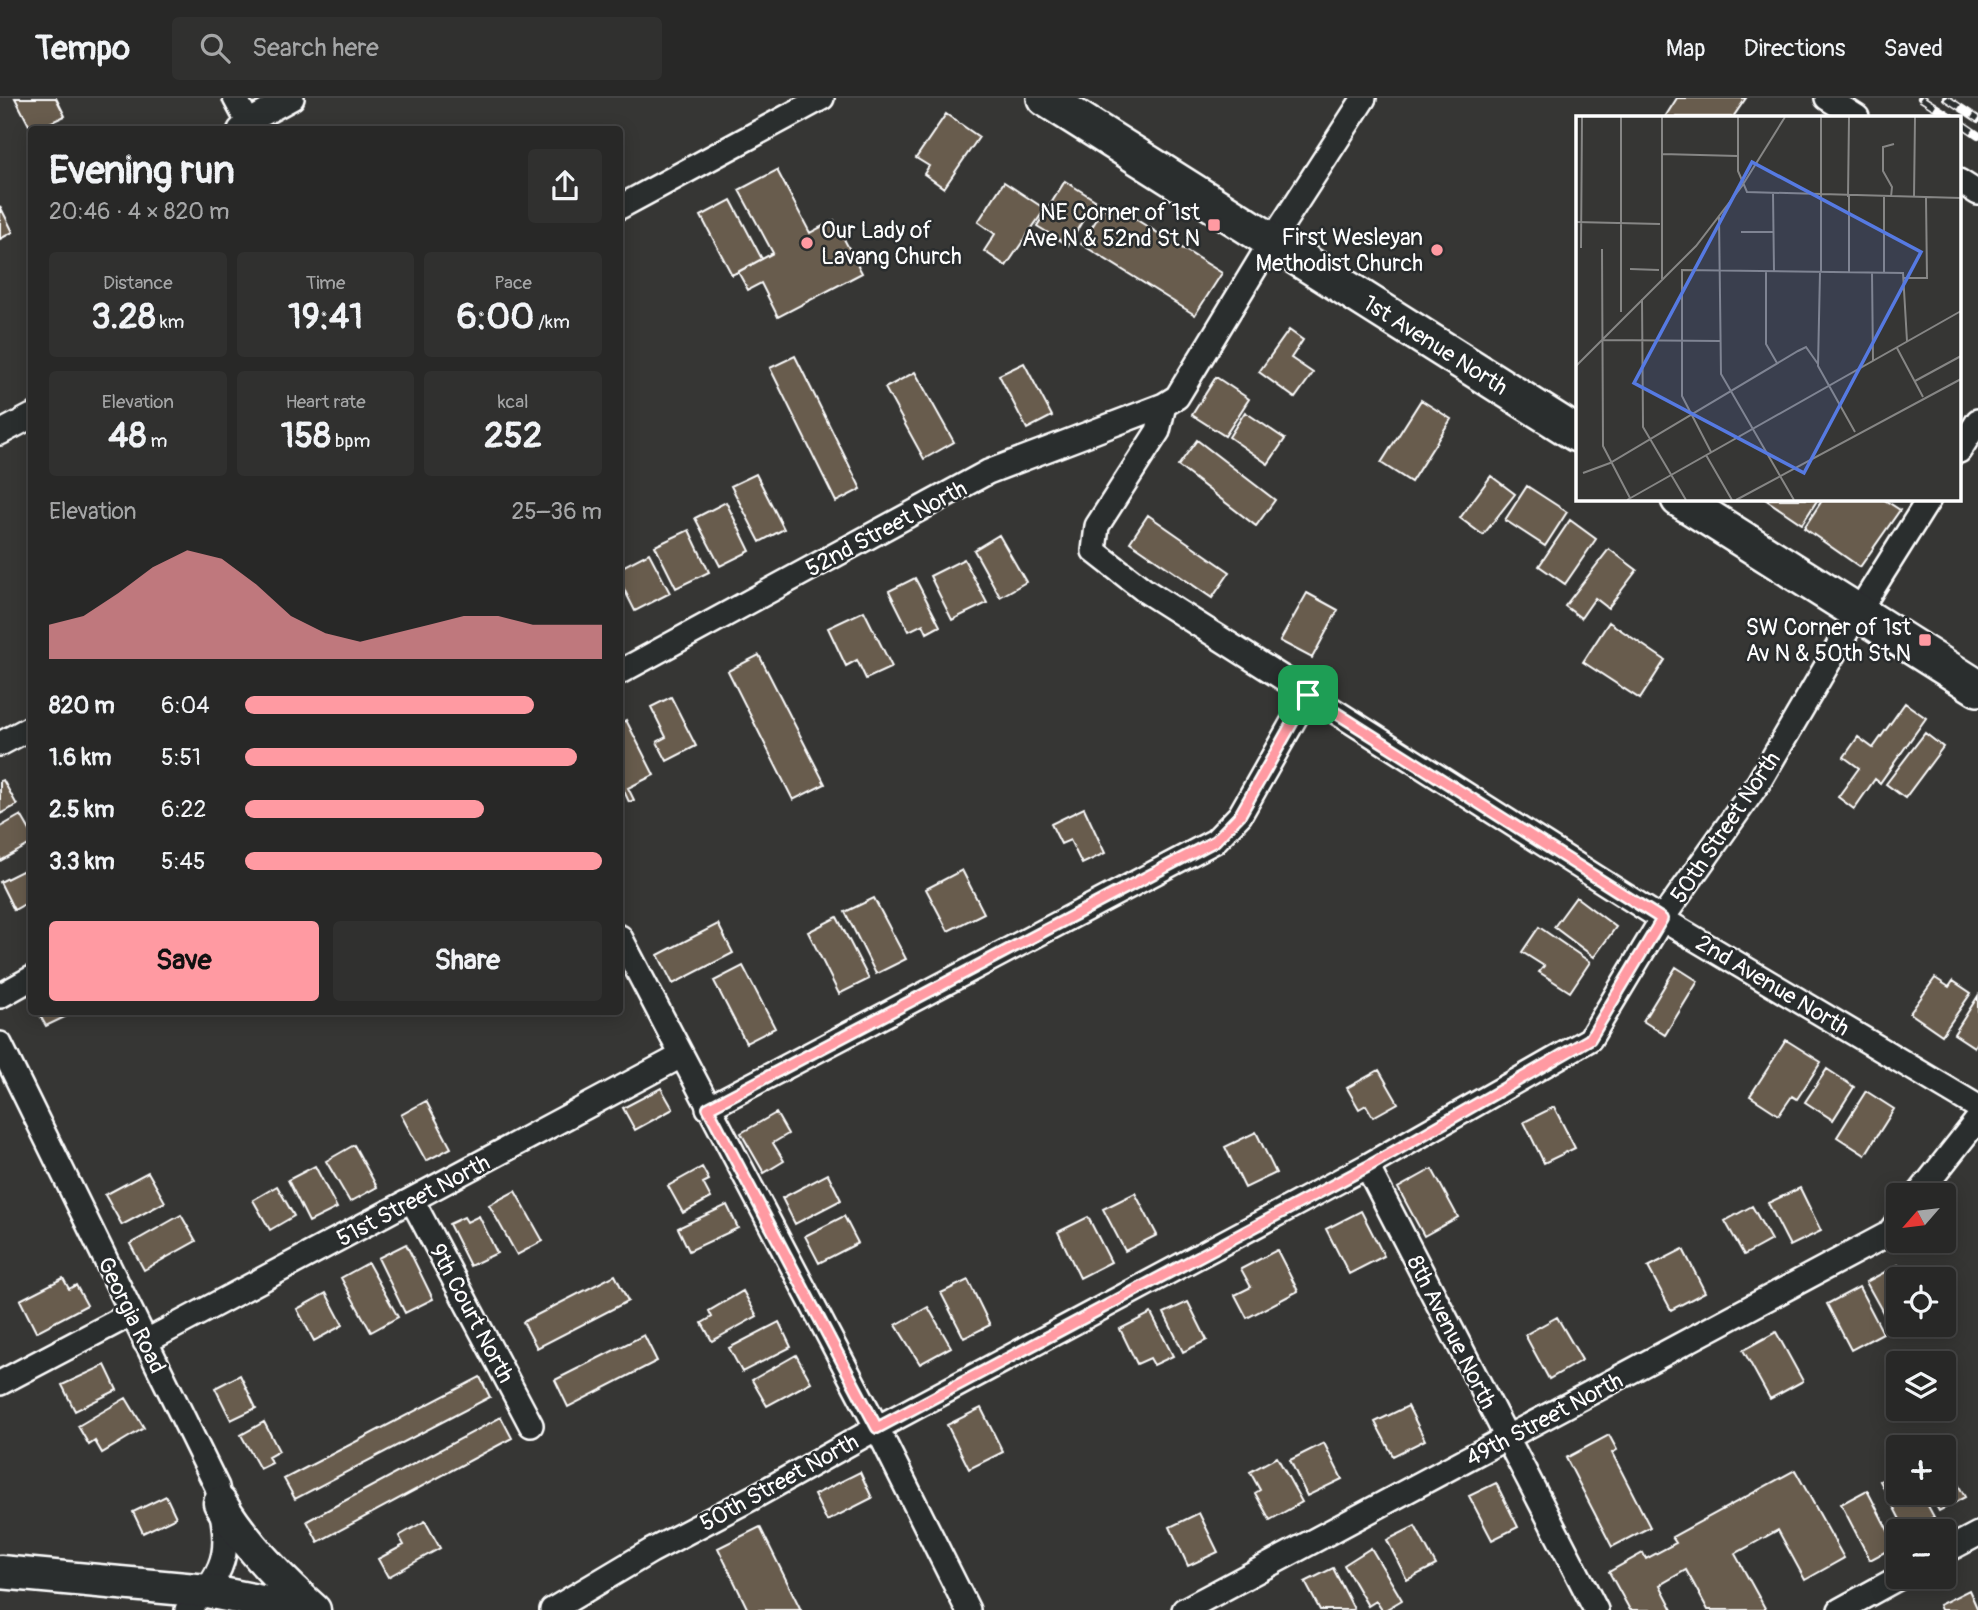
<!DOCTYPE html>
<html lang="en">
<head>
<meta charset="utf-8">
<style>
  :root { --surface:#282827; --page:#30302f; --text:#f1f3f6; --muted:#a5a6a7; --line:#444; --accent:#ff9aa2 }
  body { margin:0; font-family:Pangolin,sans-serif; background:var(--page); color:var(--text); height:100vh; display:flex; flex-direction:column; font-size:26px; white-space:nowrap }
  * { box-sizing:border-box; margin:0 }
  p { font-size:23px; color:var(--muted) }
  .icon { flex:none; width:38px; height:38px; fill:none; stroke:currentColor; stroke-width:2; stroke-linecap:round; stroke-linejoin:round }
  .map { position:relative; flex:1; overflow:hidden }
  .side { position:absolute; left:28px; top:28px; width:595px; height:889px; display:flex; flex-direction:column; background:var(--surface); border-radius:7px; box-shadow:0 4px 18px #0003,0 0 0 2px var(--line) }
  .side>* { flex:none }
  .needle { width:46px; rotate:242deg }
  .controls { position:absolute; left:1886px; top:1085px; display:grid; gap:14px }
  .controls a { display:grid; place-items:center; width:70px; height:70px; border-radius:7px; background:var(--surface); box-shadow:0 4px 18px #0003,0 0 0 2px var(--line); font-size:35px }
  .pin { position:absolute; display:grid; place-items:center; width:60px; height:60px; color:#fff; margin:-30px; border-radius:14px; box-shadow:0 4px 10px #0006 }
  .round { display:grid; place-items:center; flex:none; width:74px; height:74px; border-radius:7px; background:var(--page) }
  .overview { display:flex; align-items:center; justify-content:space-between; height:119px; padding:0 21px }
  h1 { font-size:38px; font-weight:700; line-height:52px }
  .metrics { display:grid; grid-template-columns:repeat(3,1fr); gap:10px; height:119px; padding:7px 21px }
  .metrics div { display:grid; align-content:center; border-radius:7px; background:var(--page); text-align:center }
  .metrics b { font-size:35px; font-weight:700 }
  .metrics small { font-size:19px; font-weight:400 }
  .metrics p { font-size:19px }
  .chart { height:196px; padding:14px 21px }
  .chart p { display:flex; justify-content:space-between }
  .chart svg { width:100%; height:126px; margin-top:7px; fill:var(--accent); opacity:.7 }
  .action { display:flex; gap:14px; margin-top:auto; padding:14px 21px }
  .action a { flex:1; height:80px; border-radius:7px; background:var(--accent); color:#111; font-size:28px; font-weight:700; line-height:80px; text-align:center }
  .action a+a { background:var(--page); color:var(--text) }
  ul { padding:0 21px; list-style:none; font-size:23px }
  li { display:grid; grid-template-columns:112px 84px 1fr; align-items:center; height:52px }
  li i { height:18px; border-radius:9px; background:var(--accent) }
  header { display:flex; align-items:center; gap:42px; box-sizing:border-box; height:98px; padding:0 35px; background:var(--surface); border-bottom:2px solid var(--line) }
  header strong { font-size:33px }
  nav { display:flex; gap:38px; margin-inline-start:auto; font-size:24px }
  .search { width:490px; height:63px; background:var(--page); display:flex; align-items:center; gap:18px; box-sizing:border-box; padding:0 24px; border-radius:7px; color:var(--muted); font-size:26px }
  .map>svg:first-child { display:block }
  .building { fill:#675b4e; stroke:#fff; stroke-width:2 }
  .lines { fill:none; stroke-linecap:round; stroke-linejoin:round }
  .street-casing { stroke:#fff; stroke-width:28 }
  .secondary-casing { stroke:#fff; stroke-width:37 }
  .primary-casing { stroke:#fff; stroke-width:40 }
  .street { stroke:#2a2d2e; stroke-width:23 }
  .secondary { stroke:#2a2d2e; stroke-width:32 }
  .primary { stroke:#2a2d2e; stroke-width:35 }
  .rail-casing { stroke:#fff; stroke-width:8 }
  .rail { stroke:#2a2d2e; stroke-width:5; stroke-dasharray:16; stroke-linecap:butt }
  .route-casing { stroke:#fff; stroke-width:14 }
  .route { stroke:#ff9aa2; stroke-width:9 }
  .poi-dot { fill:#ff9aa2; stroke:#2a2d2e; stroke-width:2.5 }
  .labels { text-anchor:middle; stroke-width:5; stroke-linejoin:round; paint-order:stroke }
  .poi-label { font-size:23px; fill:#fff; stroke:#2a2d2e; text-anchor:end }
  .street-label { font-size:23px; fill:#fff; stroke:#2a2d2e }
  .inset-road { fill:none; stroke:#868685; stroke-width:2 }
  .view { fill:#567ae2; fill-opacity:0.15; stroke:#567ae2; stroke-width:3.5 }
  .inset-edge { fill:none; stroke:#fff; stroke-width:3.5 }
</style>
</head>
<body>
<header>
<strong>Tempo</strong>
<div class="search"><svg class="icon" aria-label="search" viewBox="0 0 24 24"><circle cx="10" cy="10" r="6"/><path d="M15 15l6 6"/></svg>Search here</div>
<nav><a>Map</a><a>Directions</a><a>Saved</a></nav>
</header>
<div class="map">
<svg width="1978" height="1512" viewBox="0 0 1978 1512">
  <rect width="100%" height="100%" fill="#363634"/>
  <filter id="ink" filterUnits="userSpaceOnUse"><feTurbulence type="fractalNoise" baseFrequency=".0143" numOctaves="2"/><feDisplacementMap in="SourceGraphic" scale="14" xChannelSelector="R" yChannelSelector="G"/><feConvolveMatrix kernelMatrix="1 2 1 2 8 2 1 2 1" color-interpolation-filters="sRGB"/></filter>
  <g filter="url(#ink)">
    <path class="building" d="M 15,0 L 56,0 L 65,18 L 32,33 Z
      M 1677,0 L 1746,0 L 1733,19 L 1665,19 Z
      M 946,16 L 979,39 L 944,90 L 924,76 L 929,68 L 916,60 Z
      M 777,72 L 810,135 L 834,122 L 862,175 L 778,219 L 761,185 L 748,192 L 738,174 L 773,155 L 739,92 Z
      M 1065,83 L 1095,102 L 1068,147 L 1037,128 Z
      M 1004,84 L 1045,111 L 1006,168 L 984,153 L 995,136 L 978,124 Z
      M 731,102 L 762,161 L 732,177 L 701,118 Z
      M 1108,104 L 1222,175 L 1195,217 L 1081,146 Z
      M 0,108 L 13,134 L 0,141 Z
      M 1289,232 L 1303,242 L 1291,260 L 1313,275 L 1295,300 L 1259,274 Z
      M 795,258 L 861,391 L 836,404 L 770,270 Z
      M 1024,265 L 1052,318 L 1027,331 L 999,277 Z
      M 915,274 L 954,344 L 924,361 L 885,290 Z
      M 1216,279 L 1249,301 L 1225,338 L 1192,317 Z
      M 1421,302 L 1451,321 L 1411,384 L 1381,365 Z
      M 1245,314 L 1285,341 L 1268,366 L 1229,339 Z
      M 1197,342 L 1275,402 L 1256,428 L 1178,368 Z
      M 756,376 L 784,431 L 760,444 L 731,388 Z
      M 1491,378 L 1515,396 L 1483,437 L 1460,420 Z
      M 1527,388 L 1567,414 L 1545,448 L 1505,422 Z
      M 1765,401 L 1818,401 L 1802,426 Z
      M 1823,401 L 1883,401 L 1900,412 L 1860,469 L 1804,430 Z
      M 726,404 L 750,453 L 720,468 L 695,420 Z
      M 1148,417 L 1230,474 L 1212,500 L 1130,444 Z
      M 1570,422 L 1596,441 L 1565,486 L 1539,468 Z
      M 689,432 L 709,474 L 676,490 L 655,448 Z
      M 999,437 L 1026,484 L 1000,499 L 974,452 Z
      M 1609,451 L 1637,472 L 1608,510 L 1595,500 L 1581,520 L 1565,508 Z
      M 649,455 L 670,495 L 635,513 L 620,483 L 620,470 Z
      M 964,461 L 987,505 L 952,522 L 930,478 Z
      M 915,480 L 940,528 L 927,535 L 923,526 L 909,533 L 889,493 Z
      M 1307,495 L 1338,512 L 1312,560 L 1280,543 Z
      M 864,513 L 892,569 L 866,581 L 857,562 L 846,568 L 828,530 Z
      M 1609,524 L 1665,562 L 1640,601 L 1583,564 Z
      M 759,557 L 825,686 L 793,702 L 728,573 Z
      M 671,599 L 696,648 L 667,663 L 657,644 L 666,639 L 651,609 Z
      M 1905,605 L 1926,620 L 1880,685 L 1875,681 L 1854,711 L 1838,699 L 1859,670 L 1844,659 L 1858,639 L 1873,650 Z
      M 626,622 L 654,677 L 628,690 L 634,702 L 629,704 L 620,684 L 620,626 Z
      M 1925,635 L 1943,649 L 1905,700 L 1886,686 Z
      M 3,682 L 17,707 L 0,716 L 0,683 Z
      M 1084,710 L 1105,755 L 1082,766 L 1070,742 L 1061,746 L 1051,726 Z
      M 21,717 L 32,736 L 32,745 L 0,763 L 0,729 Z
      M 32,768 L 32,797 L 28,799 L 30,803 L 14,812 L 0,784 Z
      M 962,772 L 984,815 L 948,833 L 926,791 Z
      M 1576,799 L 1616,829 L 1594,859 L 1554,829 Z
      M 874,800 L 906,861 L 876,876 L 845,814 Z
      M 837,819 L 869,881 L 839,896 L 808,834 Z
      M 718,826 L 733,855 L 673,886 L 658,857 Z
      M 1539,829 L 1590,864 L 1570,894 L 1539,874 L 1544,868 L 1522,854 Z
      M 743,868 L 775,930 L 746,945 L 714,883 Z
      M 1676,869 L 1698,883 L 1665,937 L 1643,923 Z
      M 1935,880 L 1949,889 L 1953,883 L 1971,895 L 1942,937 L 1910,915 Z
      M 1978,898 L 1978,942 L 1974,949 L 1954,936 Z
      M 38,914 L 75,914 L 46,928 Z
      M 1786,942 L 1821,964 L 1797,1001 L 1792,998 L 1779,1017 L 1750,998 Z
      M 1827,971 L 1854,989 L 1833,1022 L 1805,1004 Z
      M 1379,972 L 1398,1005 L 1373,1019 L 1366,1007 L 1359,1011 L 1347,990 Z
      M 661,990 L 673,1011 L 635,1032 L 623,1010 Z
      M 1866,993 L 1894,1011 L 1865,1057 L 1837,1039 Z
      M 426,1003 L 451,1050 L 426,1063 L 401,1017 Z
      M 1554,1009 L 1575,1050 L 1544,1065 L 1524,1024 Z
      M 776,1015 L 788,1036 L 773,1045 L 784,1063 L 764,1075 L 741,1035 Z
      M 1256,1034 L 1276,1075 L 1245,1090 L 1225,1049 Z
      M 354,1047 L 377,1089 L 350,1104 L 326,1063 Z
      M 315,1068 L 337,1110 L 309,1124 L 288,1082 Z
      M 702,1069 L 709,1082 L 703,1085 L 711,1100 L 683,1115 L 668,1088 Z
      M 1432,1071 L 1458,1119 L 1424,1138 L 1398,1090 Z
      M 148,1074 L 165,1104 L 122,1127 L 105,1097 Z
      M 828,1076 L 841,1102 L 795,1126 L 782,1100 Z
      M 277,1088 L 294,1118 L 270,1132 L 253,1102 Z
      M 1800,1090 L 1821,1133 L 1790,1148 L 1768,1105 Z
      M 515,1093 L 543,1143 L 517,1157 L 489,1107 Z
      M 1135,1095 L 1157,1137 L 1125,1153 L 1103,1111 Z
      M 727,1107 L 738,1130 L 689,1153 L 678,1130 Z
      M 1752,1108 L 1771,1142 L 1744,1157 L 1725,1123 Z
      M 1361,1113 L 1384,1158 L 1349,1176 L 1326,1131 Z
      M 181,1117 L 196,1143 L 144,1172 L 130,1146 Z
      M 479,1118 L 497,1155 L 470,1168 L 449,1126 L 464,1119 L 467,1124 Z
      M 844,1118 L 858,1145 L 819,1165 L 805,1138 Z
      M 1088,1119 L 1111,1164 L 1080,1180 L 1058,1134 Z
      M 406,1146 L 433,1201 L 405,1215 L 378,1160 Z
      M 1683,1151 L 1705,1194 L 1671,1212 L 1648,1169 Z
      M 1277,1152 L 1298,1193 L 1247,1220 L 1235,1197 L 1251,1189 L 1241,1171 Z
      M 368,1165 L 398,1219 L 371,1234 L 341,1180 Z
      M 1898,1167 L 1906,1181 L 1899,1181 L 1899,1224 L 1891,1229 L 1866,1184 Z
      M 615,1177 L 628,1203 L 537,1250 L 523,1224 Z
      M 63,1180 L 69,1191 L 76,1187 L 87,1207 L 36,1234 L 20,1202 Z
      M 968,1182 L 990,1227 L 964,1240 L 941,1195 Z
      M 1859,1189 L 1883,1235 L 1851,1252 L 1827,1206 Z
      M 743,1193 L 757,1218 L 712,1243 L 702,1225 L 712,1219 L 709,1213 Z
      M 326,1195 L 343,1227 L 314,1243 L 297,1211 Z
      M 1188,1204 L 1207,1242 L 1183,1254 L 1164,1215 Z
      M 928,1209 L 951,1249 L 920,1266 L 896,1227 Z
      M 1151,1215 L 1173,1258 L 1154,1267 L 1150,1260 L 1137,1266 L 1120,1231 Z
      M 1557,1219 L 1582,1262 L 1549,1281 L 1525,1237 Z
      M 779,1224 L 791,1249 L 742,1274 L 729,1250 Z
      M 1776,1234 L 1803,1283 L 1770,1301 L 1743,1252 Z
      M 644,1237 L 657,1263 L 568,1309 L 555,1282 Z
      M 796,1257 L 811,1284 L 767,1308 L 752,1282 Z
      M 105,1267 L 117,1292 L 75,1313 L 62,1287 Z
      M 240,1277 L 256,1310 L 231,1322 L 215,1290 Z
      M 480,1279 L 490,1299 L 295,1401 L 284,1381 Z
      M 126,1300 L 144,1330 L 102,1355 L 95,1343 L 89,1347 L 78,1328 Z
      M 1408,1308 L 1425,1342 L 1393,1358 L 1375,1324 Z
      M 981,1310 L 1003,1354 L 969,1371 L 947,1327 Z
      M 501,1319 L 512,1340 L 318,1444 L 307,1423 Z
      M 264,1324 L 279,1353 L 268,1359 L 272,1365 L 260,1371 L 241,1337 Z
      M 1609,1337 L 1617,1352 L 1612,1355 L 1650,1429 L 1612,1449 L 1566,1360 Z
      M 1324,1345 L 1342,1381 L 1307,1398 L 1290,1362 Z
      M 1277,1359 L 1302,1404 L 1270,1422 L 1255,1395 L 1260,1392 L 1250,1374 Z
      M 1949,1370 L 1965,1399 L 1939,1413 L 1929,1395 L 1944,1395 L 1944,1372 Z
      M 1795,1372 L 1844,1460 L 1805,1482 L 1778,1432 L 1735,1456 L 1766,1512 L 1708,1512 L 1686,1472 L 1660,1487 L 1673,1512 L 1630,1512 L 1609,1474 L 1643,1455 L 1646,1461 L 1676,1445 L 1672,1439 Z
      M 860,1374 L 872,1400 L 827,1423 L 814,1397 Z
      M 1890,1378 L 1896,1389 L 1899,1387 L 1899,1395 L 1921,1395 L 1934,1419 L 1930,1421 L 1935,1429 L 1926,1433 L 1906,1433 L 1880,1383 Z
      M 1496,1385 L 1518,1429 L 1492,1442 L 1469,1398 Z
      M 1867,1392 L 1896,1448 L 1870,1462 L 1841,1406 Z
      M 166,1398 L 176,1419 L 143,1435 L 133,1414 Z
      M 1199,1415 L 1218,1454 L 1188,1468 L 1170,1429 Z
      M 425,1423 L 440,1450 L 388,1479 L 378,1461 L 404,1447 L 399,1438 Z
      M 1415,1428 L 1436,1467 L 1407,1482 L 1387,1442 Z
      M 760,1429 L 801,1512 L 748,1512 L 718,1450 Z
      M 1371,1450 L 1402,1502 L 1385,1512 L 1382,1512 L 1376,1503 L 1368,1508 L 1344,1467 Z
      M 1333,1470 L 1354,1511 L 1352,1512 L 1320,1512 L 1305,1484 Z
      M 1969,1492 L 1978,1512 L 1941,1512 L 1939,1507 Z"/>
    <g class="lines">
      <g class="street-casing">
        <path id="street" d="M 235,0 L 248,24
          M 1827,0 L 1857,19
          M 240,32 L 248,24 L 292,0
          M 1959,83 L 1978,95
          M 620,109 L 822,0
          M 1164,307 L 1158,333 L 1097,428 L 1094,453 L 1144,492 L 1662,821 L 1978,1009
          M 0,335 L 32,318
          M 1959,353 L 1978,323
          M 620,574 L 988,374 L 1164,307 L 1177,299 L 1271,144 L 1364,0
          M 0,646 L 32,629
          M 620,839 L 877,1330 L 968,1512
          M 0,898 L 32,880
          M 0,946 L 217,1389 C 229,1448 233,1468 187,1512
          M 708,1010 L 1215,743 L 1240,717 L 1308,597
          M 1367,1068 L 1596,1512
          M 1918,1097 L 1978,1021
          M 412,1102 L 531,1327
          M 145,1244 L 681,958
          M 0,1285 L 131,1216
          M 1944,1454 L 1978,1436
          M 552,1512 L 651,1453 L 752,1400 L 877,1330 L 1367,1068 L 1590,941 L 1662,821 L 1759,684 L 1858,514 L 1929,401
          M 1184,1512 L 1888,1136 L 1899,1122
          M 1840,1512 L 1900,1479"/>
      </g>
      <g class="secondary-casing">
        <path id="secondary" d="M 220,1405 C 245,1446 278,1480 314,1512
          M 0,1474 L 207,1493 L 302,1512"/>
      </g>
      <g class="primary-casing">
        <g id="primary">
          <path id="s1" d="M 1045,0 L 1577,336"/>
          <path d="M 1679,401 L 1978,590"/>
        </g>
      </g>
      <use href="#street" class="street"/>
      <use href="#secondary" class="secondary"/>
      <use href="#primary" class="primary"/>
      <g class="rail-casing">
        <path id="rail" d="M 1921,0 L 1951,19
          M 1946,0 L 1978,21
          M 1959,24 L 1978,37"/>
      </g>
      <use href="#rail" class="rail"/>
    </g>
  </g>
  <g class="lines" filter="url(#ink)">
    <g class="route-casing">
      <path id="route" d="M 1308,597 L 1662,821 L 1590,941 L 1367,1069 L 877,1330 L 708,1010 L 1215,743 L 1240,717 Z"/>
    </g>
    <use href="#route" class="route"/>
  </g>
  <g class="poi-dot">
    <rect x="1207" y="120" width="14" height="14" rx="3.5"/>
    <circle cx="807" cy="145" r="7"/>
    <circle cx="1437" cy="152" r="7"/>
    <rect x="1918" y="535" width="14" height="14" rx="3.5"/>
  </g>
  <g class="labels">
    <g class="poi-label">
      <text x="1200" y="122">NE Corner of 1st<tspan x="1200" dy="26">Ave N &amp; 52nd St N</tspan></text>
      <text x="821" y="140" text-anchor="start">Our Lady of<tspan x="821" dy="26">Lavang Church</tspan></text>
      <text x="1423" y="147">First Wesleyan<tspan x="1423" dy="26">Methodist Church</tspan></text>
      <text x="1911" y="537">SW Corner of 1st<tspan x="1911" dy="26">Av N &amp; 50th St N</tspan></text>
    </g>
    <g class="street-label">
      <text dy="8" stroke="none"><textPath href="#s1" startOffset="462">1st Avenue North</textPath></text>
      <text transform="translate(886 430) rotate(-28)" y="8">52nd Street North</text>
      <text transform="translate(1725 729) rotate(-56)" y="8">50th Street North</text>
      <text transform="translate(1773 887) rotate(31)" y="8">2nd Avenue North</text>
      <text transform="translate(413 1102) rotate(-28)" y="8">51st Street North</text>
      <text transform="translate(472 1215) rotate(62)" y="8">9th Court North</text>
      <text transform="translate(132 1217) rotate(64)" y="8">Georgia Road</text>
      <text transform="translate(1452 1234) rotate(63)" y="8">8th Avenue North</text>
      <text transform="translate(1544 1321) rotate(-28)" y="8">49th Street North</text>
      <text transform="translate(779 1384) rotate(-29)" y="8">50th Street North</text>
    </g>
  </g>
  <g transform="translate(1576 18)">
    <rect width="385" height="385" fill="#363634"/>
    <path class="inset-road" d="M 45,1 L 45,196M 162,1 L 162,55 L 171,76 L 385,82M 245,1 L 245,156M 86,38 L 162,40M 197,78 L 198,155M 273,80 L 273,156M 272,81 L 273,1M 308,81 L 308,157M 315,81 L 316,71 L 307,55 L 307,31 L 318,28M 338,81 L 339,1M 143,101 L 145,258 L 218,384M 0,106 L 84,108M 165,116 L 197,116M 5,132 L 6,1M 26,133 L 27,330 L 54,382M 54,153 L 83,154M 190,155 L 190,228 L 201,247M 244,156 L 242,250 L 279,316M 296,157 L 297,245M 328,162 L 351,162 L 350,82M 86,163 L 86,1M 66,183 L 67,311 L 110,384M 27,224 L 144,225M 321,232 L 347,281M 0,250 L 120,130 L 166,70 L 209,1M 339,265 L 385,240M 135,336 L 106,280 L 106,154 L 327,157 L 331,225M 130,339 L 156,384M 7,357 L 34,347 L 222,235 L 230,231 L 242,248M 51,384 L 385,195M 160,384 L 385,263"/>
    <path class="view" d="M 176,46 L 345,136 L 228,357 L 58,267 Z"/>
    <rect width="385" height="385" class="inset-edge"/>
  </g>
</svg>
<div class="controls">
<a><svg class="needle" viewBox="-14 -14 28 28"><path d="M0-13l5 13h-10z" fill="#e53935"/><path d="M0 13l5-13h-10z" fill="#a5a6a7"/></svg></a>
<a><svg class="icon" aria-label="locate" viewBox="0 0 24 24"><circle cx="12" cy="12" r="6"/><path d="M12 2v4M12 18v4M2 12h4M18 12h4"/></svg></a>
<a><svg class="icon" aria-label="layers" viewBox="0 0 24 24"><path d="M12 4l9 5-9 5-9-5zM3 14l9 5 9-5"/></svg></a>
<a>+</a>
<a>−</a>
</div>
<div class="pin" style="left:1308px;top:597px;background:#1e9e55"><svg class="icon" aria-label="arrive" viewBox="0 0 24 24"><path d="M6 21V4h12l-3 4 3 4H6"/></svg></div>
<section class="side">
<div class="overview"><div><h1>Evening run</h1><p>20:46 · 4 × 820 m</p></div><a class="round"><svg class="icon" aria-label="share" viewBox="0 0 24 24"><path d="M12 15V3M7 8l5-5 5 5M5 13v7h14v-7"/></svg></a></div>
<div class="metrics">
<div><p>Distance</p><b>3.28<small> km</small></b></div>
<div><p>Time</p><b>19:41</b></div>
<div><p>Pace</p><b>6:00<small> /km</small></b></div>
</div>
<div class="metrics">
<div><p>Elevation</p><b>48<small> m</small></b></div>
<div><p>Heart rate</p><b>158<small> bpm</small></b></div>
<div><p>kcal</p><b>252</b></div>
</div>
<div class="chart"><p><span>Elevation</span>25–36 m</p>
<svg viewBox="0 0 160 44" preserveAspectRatio="none"><path d="M0 44V32L10 29L20 21L30 12L40 6L50 9L60 18L70 29L80 35L90 38L100 35L110 32L120 29L130 29L140 32L150 32L160 32V44z"/></svg>
</div>
<ul>
<li><b>820 m</b>6:04<i style="width:81%"></i></li>
<li><b>1.6 km</b>5:51<i style="width:93%"></i></li>
<li><b>2.5 km</b>6:22<i style="width:67%"></i></li>
<li><b>3.3 km</b>5:45<i style="width:100%"></i></li>
</ul>
<div class="action"><a>Save</a><a>Share</a></div>
</section>
</div>
</body>
</html>
